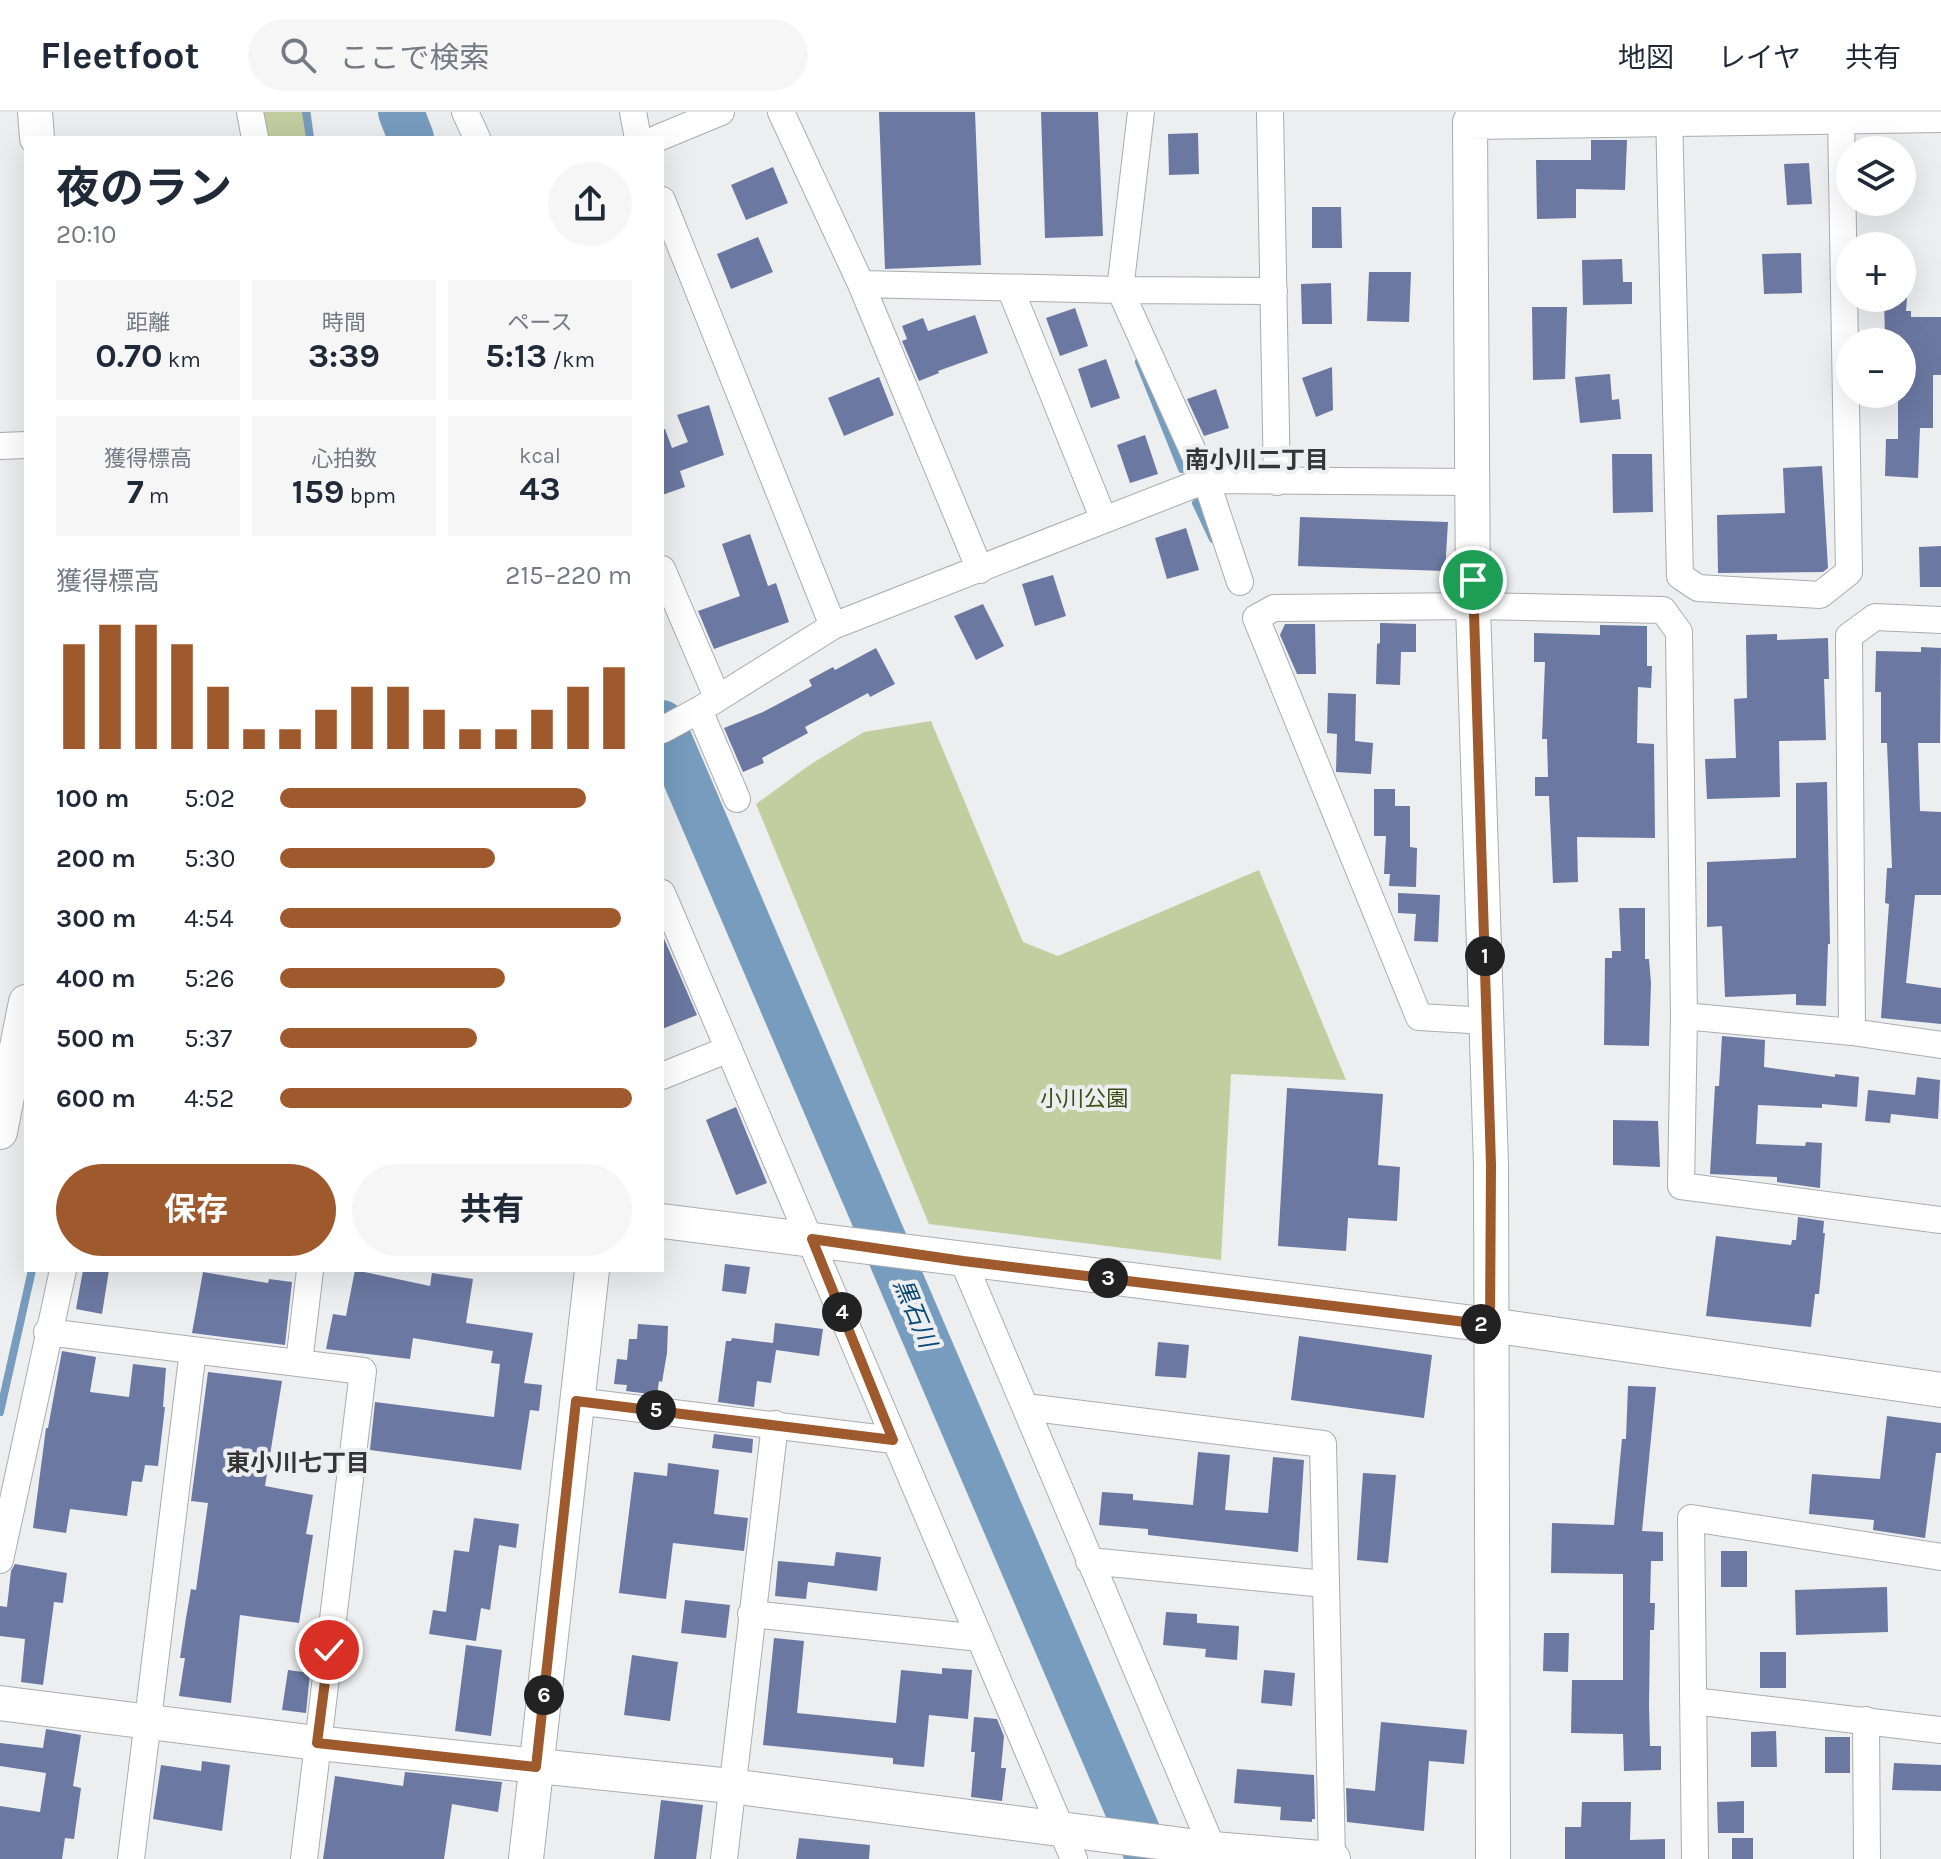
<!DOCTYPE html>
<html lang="ja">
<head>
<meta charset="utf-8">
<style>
  :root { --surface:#fff; --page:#f6f6f7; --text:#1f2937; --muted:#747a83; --line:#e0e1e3; --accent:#9e592d }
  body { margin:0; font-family:Karla,"Noto Sans JP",sans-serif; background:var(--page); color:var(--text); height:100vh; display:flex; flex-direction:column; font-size:30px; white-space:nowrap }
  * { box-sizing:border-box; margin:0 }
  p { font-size:26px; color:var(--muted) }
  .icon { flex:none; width:44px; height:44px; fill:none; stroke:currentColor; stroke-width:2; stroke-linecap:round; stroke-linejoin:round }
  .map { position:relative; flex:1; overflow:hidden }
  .panel { position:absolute; left:24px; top:24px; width:640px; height:1136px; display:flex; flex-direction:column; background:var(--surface); border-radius:0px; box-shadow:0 8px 32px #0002 }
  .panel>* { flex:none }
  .tools { position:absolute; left:1836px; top:24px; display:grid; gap:16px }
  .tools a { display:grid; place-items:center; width:80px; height:80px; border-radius:50%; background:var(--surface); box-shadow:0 8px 32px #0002; font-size:40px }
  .pin { position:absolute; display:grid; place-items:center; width:68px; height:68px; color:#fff; margin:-34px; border:4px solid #fff; border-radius:50%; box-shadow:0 2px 8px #0007 }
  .km { position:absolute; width:40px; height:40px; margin:-20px; border-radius:50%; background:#222; color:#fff; font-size:22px; line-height:40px; text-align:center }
  .round { display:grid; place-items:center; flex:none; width:84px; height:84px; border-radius:42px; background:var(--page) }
  .head { display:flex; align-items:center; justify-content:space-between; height:136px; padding:0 32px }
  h1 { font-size:44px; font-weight:700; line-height:60px }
  .stats { display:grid; grid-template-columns:repeat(3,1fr); gap:12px; height:136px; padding:8px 32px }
  .stats div { display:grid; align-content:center; border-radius:0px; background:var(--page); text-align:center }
  .stats b { font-size:34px; font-weight:700 }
  .stats small { font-size:22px; font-weight:400 }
  .stats p { font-size:22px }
  .chart { height:224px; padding:16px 32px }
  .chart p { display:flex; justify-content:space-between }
  .chart svg { width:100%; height:144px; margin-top:8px; stroke:var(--accent); stroke-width:6 }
  .primary-button { display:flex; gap:16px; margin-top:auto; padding:16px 32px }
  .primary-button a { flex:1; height:92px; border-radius:48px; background:var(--accent); color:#fff; font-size:32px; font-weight:700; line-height:92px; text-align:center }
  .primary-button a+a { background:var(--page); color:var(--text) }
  ul { padding:0 32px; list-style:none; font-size:26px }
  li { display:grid; grid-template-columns:128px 96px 1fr; align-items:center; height:60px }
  li i { height:20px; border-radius:10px; background:var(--accent) }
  header { display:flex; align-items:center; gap:48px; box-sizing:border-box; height:112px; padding:0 40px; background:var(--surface); border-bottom:2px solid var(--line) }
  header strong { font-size:38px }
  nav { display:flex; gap:44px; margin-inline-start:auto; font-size:28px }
  .search { width:560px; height:72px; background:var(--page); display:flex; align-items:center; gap:20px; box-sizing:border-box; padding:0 28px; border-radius:44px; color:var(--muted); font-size:30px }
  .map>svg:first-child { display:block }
  .green { fill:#c2cda0 }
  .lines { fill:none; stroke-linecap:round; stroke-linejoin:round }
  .stream { stroke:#779cbe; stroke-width:8 }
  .river { stroke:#779cbe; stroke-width:46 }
  .building { fill:#6b78a1 }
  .minor-casing { stroke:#abacae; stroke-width:28 }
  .tertiary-casing { stroke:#abacae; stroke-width:36 }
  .minor { stroke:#fff; stroke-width:26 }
  .tertiary { stroke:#fff; stroke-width:34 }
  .route-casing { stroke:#fff; stroke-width:16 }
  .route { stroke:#9e592d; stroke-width:10 }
  .labels { text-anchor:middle; stroke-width:8; stroke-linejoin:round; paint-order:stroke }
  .park-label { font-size:22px; fill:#414b16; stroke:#edeef0 }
  .neighbourhood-label { font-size:24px; font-weight:bold; fill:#353536; stroke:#edeef0 }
  .water-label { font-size:24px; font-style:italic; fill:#094874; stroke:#edeef0 }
</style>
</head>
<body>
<header>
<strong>Fleetfoot</strong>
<div class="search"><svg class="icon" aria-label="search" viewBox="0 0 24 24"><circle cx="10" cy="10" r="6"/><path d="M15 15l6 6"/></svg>ここで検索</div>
<nav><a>地図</a><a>レイヤ</a><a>共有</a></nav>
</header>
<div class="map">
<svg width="1941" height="1747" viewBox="0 0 1941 1747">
  <rect width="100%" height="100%" fill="#edeef0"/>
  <path class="green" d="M 263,0 L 311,0 L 314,26 L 267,26 Z
    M 931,609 L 1023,830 L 1058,844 L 1259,758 L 1346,968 L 1231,962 L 1221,1148 L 929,1112 L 756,692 L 811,652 L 864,620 Z"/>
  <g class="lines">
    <path class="stream" d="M 306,0 L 310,26
      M 1139,250 L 1182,357
      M 1196,391 L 1213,427
      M 0,1300 L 32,1158"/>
    <path class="river" d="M 401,0 L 411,26
      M 662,611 L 1149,1747"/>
  </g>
  <path class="building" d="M 879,0 L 975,0 L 981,153 L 885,157 Z
    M 1041,0 L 1098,0 L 1103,124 L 1045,126 Z
    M 1198,21 L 1199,62 L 1169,63 L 1168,22 Z
    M 1591,28 L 1627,28 L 1625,78 L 1576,77 L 1576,106 L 1537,107 L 1536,48 L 1591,48 Z
    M 1809,51 L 1812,92 L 1787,93 L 1784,52 Z
    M 773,55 L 788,91 L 746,108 L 731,73 Z
    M 1312,95 L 1341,95 L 1342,136 L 1312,136 Z
    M 758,125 L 773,160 L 731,177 L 717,142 Z
    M 1801,141 L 1802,181 L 1764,182 L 1762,142 Z
    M 1622,147 L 1623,170 L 1632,170 L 1632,192 L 1583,193 L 1582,148 Z
    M 1369,160 L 1411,160 L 1409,210 L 1367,209 Z
    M 1331,171 L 1332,212 L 1302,212 L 1301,172 Z
    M 1884,186 L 1907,186 L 1906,199 L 1911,199 L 1911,205 L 1941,205 L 1941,263 L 1933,263 L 1933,316 L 1920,316 L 1918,366 L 1885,364 L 1886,327 L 1898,327 L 1898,282 L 1902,282 L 1902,228 L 1885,228 Z
    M 1532,195 L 1567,195 L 1565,267 L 1533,268 Z
    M 1075,196 L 1088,234 L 1060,244 L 1046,206 Z
    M 975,203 L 988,241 L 938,259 L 939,261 L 919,269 L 902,229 L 907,227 L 902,214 L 923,206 L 928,219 Z
    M 1106,247 L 1120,286 L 1091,296 L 1078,257 Z
    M 1332,255 L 1333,298 L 1316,305 L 1302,266 Z
    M 1610,262 L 1612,288 L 1619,287 L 1621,307 L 1580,311 L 1575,265 Z
    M 879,265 L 894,303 L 844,324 L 828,286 Z
    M 1216,277 L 1229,316 L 1204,324 L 1187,287 Z
    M 709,293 L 724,343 L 680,359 L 685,375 L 662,383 L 662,317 L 665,317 L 672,336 L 688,330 L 677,303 Z
    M 1145,323 L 1158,362 L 1130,371 L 1117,333 Z
    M 1612,342 L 1652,342 L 1653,400 L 1613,401 Z
    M 1822,354 L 1828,456 L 1823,460 L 1718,461 L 1717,403 L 1785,401 L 1783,356 Z
    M 1300,405 L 1448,410 L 1445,459 L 1298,454 Z
    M 1186,416 L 1199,458 L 1167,467 L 1155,426 Z
    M 750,422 L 768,474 L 776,471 L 789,510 L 714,537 L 698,499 L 740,484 L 722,432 Z
    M 1941,434 L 1941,475 L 1920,475 L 1919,435 Z
    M 1053,463 L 1066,504 L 1035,514 L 1022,472 Z
    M 983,492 L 1004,534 L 976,548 L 954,504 Z
    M 1380,511 L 1416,512 L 1416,540 L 1401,540 L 1400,573 L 1376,572 L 1377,532 L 1380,531 Z
    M 1285,512 L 1315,512 L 1316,562 L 1297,562 L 1280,523 Z
    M 1600,513 L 1647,514 L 1647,554 L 1652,554 L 1651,576 L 1638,575 L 1637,631 L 1654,632 L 1655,726 L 1577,725 L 1578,770 L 1553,771 L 1549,684 L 1535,684 L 1535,665 L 1548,665 L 1547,627 L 1542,627 L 1545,550 L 1534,550 L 1534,521 L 1600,523 Z
    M 1777,522 L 1777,528 L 1828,526 L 1829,567 L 1824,567 L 1826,628 L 1779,629 L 1780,685 L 1707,687 L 1705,647 L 1736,646 L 1734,587 L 1747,586 L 1746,523 Z
    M 1921,535 L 1941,536 L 1940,631 L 1918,631 L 1920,699 L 1941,700 L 1941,783 L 1915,783 L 1906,871 L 1941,876 L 1941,912 L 1881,906 L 1889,792 L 1885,791 L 1887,756 L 1892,756 L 1887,631 L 1881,631 L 1881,580 L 1875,580 L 1876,539 L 1921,540 Z
    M 876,536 L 895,572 L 870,585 L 868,581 L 805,615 L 808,621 L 762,646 L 764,651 L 743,660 L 724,616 L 763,600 L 812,574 L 809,568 L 833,555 L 835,558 Z
    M 1328,581 L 1356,582 L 1355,629 L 1373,631 L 1371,662 L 1336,660 L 1337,622 L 1327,621 Z
    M 1827,670 L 1830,832 L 1828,832 L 1826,894 L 1796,893 L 1796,882 L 1725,885 L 1722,814 L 1707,815 L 1707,750 L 1796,746 L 1796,671 Z
    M 1374,677 L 1395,677 L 1395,694 L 1410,694 L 1410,735 L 1417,736 L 1416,775 L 1389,774 L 1390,762 L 1384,762 L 1386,724 L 1374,724 Z
    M 1398,781 L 1440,783 L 1438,830 L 1414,829 L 1416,802 L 1398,801 Z
    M 1619,796 L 1645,796 L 1645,847 L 1649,847 L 1651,871 L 1649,934 L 1604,933 L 1605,846 L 1612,846 L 1612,839 L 1621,839 Z
    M 662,822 L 697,903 L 662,917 Z
    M 1722,924 L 1765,928 L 1764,955 L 1835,965 L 1835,962 L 1859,965 L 1857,995 L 1822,992 L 1822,996 L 1758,993 L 1756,1032 L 1805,1034 L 1806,1030 L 1822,1031 L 1820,1076 L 1777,1070 L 1777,1065 L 1710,1062 L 1715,974 L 1719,974 Z
    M 1917,965 L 1940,968 L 1938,1007 L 1891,1002 L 1890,1011 L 1865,1009 L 1868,978 L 1915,983 Z
    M 1287,976 L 1383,982 L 1378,1053 L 1400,1055 L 1397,1109 L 1348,1106 L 1346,1139 L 1278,1134 Z
    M 736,995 L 767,1071 L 736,1083 L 706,1008 Z
    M 1613,1008 L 1658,1009 L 1660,1055 L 1613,1053 Z
    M 1798,1105 L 1824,1109 L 1823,1121 L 1825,1121 L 1819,1182 L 1815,1182 L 1811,1215 L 1706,1204 L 1716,1124 L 1791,1133 L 1792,1128 L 1796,1128 Z
    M 725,1152 L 750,1155 L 746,1182 L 722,1179 Z
    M 83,1158 L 109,1158 L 102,1202 L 76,1197 Z
    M 355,1158 L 430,1174 L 432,1161 L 473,1167 L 466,1211 L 533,1221 L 524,1271 L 542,1273 L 539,1299 L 530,1298 L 521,1358 L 370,1338 L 375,1290 L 494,1305 L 500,1252 L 491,1251 L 493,1239 L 413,1226 L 410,1247 L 326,1237 L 333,1202 L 346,1204 Z
    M 203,1160 L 268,1171 L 269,1167 L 292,1170 L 285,1233 L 192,1221 Z
    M 775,1211 L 823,1217 L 819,1244 L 776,1238 L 771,1271 L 757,1269 L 754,1295 L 718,1290 L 726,1229 L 731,1229 L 732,1226 L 773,1231 Z
    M 638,1212 L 668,1214 L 667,1241 L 662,1270 L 659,1269 L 657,1283 L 626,1279 L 627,1273 L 614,1272 L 617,1247 L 627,1248 L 629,1227 L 637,1227 Z
    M 1299,1224 L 1432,1243 L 1424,1306 L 1291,1288 Z
    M 1158,1230 L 1189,1233 L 1186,1266 L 1155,1264 Z
    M 62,1239 L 96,1245 L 90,1280 L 129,1285 L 133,1252 L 166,1256 L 163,1295 L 165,1295 L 158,1354 L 145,1353 L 142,1370 L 132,1369 L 127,1404 L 70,1397 L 66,1421 L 33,1416 L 46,1316 L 48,1316 Z
    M 208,1260 L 282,1269 L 265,1374 L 313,1383 L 306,1422 L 313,1423 L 299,1511 L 240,1503 L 231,1591 L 179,1584 L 185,1546 L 180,1546 L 186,1506 L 191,1477 L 196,1478 L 208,1391 L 191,1389 Z
    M 1628,1274 L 1656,1275 L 1642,1419 L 1663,1420 L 1663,1449 L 1651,1449 L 1650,1491 L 1655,1491 L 1654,1518 L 1650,1518 L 1649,1594 L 1650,1634 L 1661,1634 L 1661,1658 L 1624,1659 L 1623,1622 L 1571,1621 L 1572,1568 L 1623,1568 L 1623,1462 L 1551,1461 L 1552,1411 L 1614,1413 L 1622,1327 L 1626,1327 Z
    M 1887,1304 L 1941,1311 L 1941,1341 L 1936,1341 L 1925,1426 L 1873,1418 L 1874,1408 L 1809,1402 L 1812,1362 L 1880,1367 Z
    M 714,1322 L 753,1327 L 752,1341 L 712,1336 Z
    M 1198,1340 L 1230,1343 L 1225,1398 L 1268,1401 L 1273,1345 L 1304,1348 L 1298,1440 L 1148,1423 L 1148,1417 L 1099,1413 L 1102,1380 L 1133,1382 L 1133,1388 L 1193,1393 Z
    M 668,1351 L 719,1358 L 714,1402 L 748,1406 L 744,1439 L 673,1431 L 666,1487 L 619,1481 L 634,1360 L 667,1364 Z
    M 1363,1361 L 1396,1363 L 1388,1451 L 1357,1448 Z
    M 474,1406 L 519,1412 L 516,1436 L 499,1433 L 490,1498 L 481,1496 L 476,1529 L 429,1522 L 433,1498 L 446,1500 L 454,1438 L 469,1440 Z
    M 1721,1439 L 1747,1439 L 1747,1475 L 1721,1475 Z
    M 836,1440 L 881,1445 L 877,1479 L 808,1470 L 806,1487 L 775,1484 L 778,1449 L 834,1454 Z
    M 15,1452 L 67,1461 L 63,1491 L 54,1490 L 43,1573 L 21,1570 L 25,1527 L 0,1524 L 0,1494 L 7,1495 L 11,1459 Z
    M 1887,1475 L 1888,1520 L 1796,1523 L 1795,1478 Z
    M 685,1488 L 730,1493 L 726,1526 L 681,1521 Z
    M 1166,1500 L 1197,1502 L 1197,1511 L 1239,1514 L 1237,1548 L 1205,1545 L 1206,1537 L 1163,1533 Z
    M 1544,1521 L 1569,1521 L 1568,1560 L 1543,1559 Z
    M 774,1526 L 804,1529 L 797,1601 L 896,1611 L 901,1558 L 942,1562 L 942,1556 L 972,1558 L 968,1607 L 929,1603 L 924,1655 L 893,1652 L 893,1646 L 763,1633 Z
    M 466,1533 L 502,1538 L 491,1624 L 455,1619 Z
    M 1760,1540 L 1786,1540 L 1786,1576 L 1760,1576 Z
    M 632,1543 L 678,1550 L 670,1609 L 624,1603 Z
    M 288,1558 L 310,1561 L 306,1601 L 282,1598 Z
    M 1264,1558 L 1295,1561 L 1292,1594 L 1261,1591 Z
    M 974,1605 L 997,1607 L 1004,1624 L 1001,1656 L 1006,1656 L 1002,1689 L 971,1685 L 975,1640 L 971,1640 Z
    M 1381,1610 L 1467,1618 L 1464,1652 L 1429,1649 L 1424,1719 L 1347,1710 L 1346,1676 L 1375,1679 Z
    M 46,1617 L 81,1623 L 73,1674 L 81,1676 L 74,1727 L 65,1726 L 62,1747 L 0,1747 L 0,1694 L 40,1700 L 46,1661 L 0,1654 L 0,1631 L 43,1636 Z
    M 1776,1619 L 1777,1655 L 1751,1655 L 1751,1620 Z
    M 1825,1625 L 1850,1625 L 1850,1661 L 1825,1661 Z
    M 202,1649 L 230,1653 L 222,1719 L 153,1707 L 161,1653 L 201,1659 Z
    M 1894,1651 L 1941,1653 L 1941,1679 L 1892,1678 Z
    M 1237,1657 L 1314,1663 L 1315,1707 L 1312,1707 L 1312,1710 L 1280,1708 L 1281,1695 L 1234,1691 Z
    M 405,1660 L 502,1670 L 498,1700 L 452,1692 L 444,1747 L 323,1747 L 335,1664 L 403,1674 Z
    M 661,1688 L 703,1693 L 696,1747 L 654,1747 Z
    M 1744,1689 L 1744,1721 L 1718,1721 L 1717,1690 Z
    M 1582,1690 L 1631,1690 L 1630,1728 L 1665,1727 L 1665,1747 L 1565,1747 L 1565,1715 L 1581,1715 Z
    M 799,1726 L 870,1733 L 869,1747 L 796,1747 Z
    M 1732,1726 L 1753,1726 L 1753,1747 L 1732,1747 Z"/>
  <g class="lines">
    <g class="minor-casing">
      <path id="minor" d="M 250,0 L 255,26
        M 465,0 L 477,26
        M 633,0 L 638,26
        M 781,0 L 861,172 L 980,458
        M 1141,0 L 1120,178 L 1206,368 L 1240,470
        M 1270,0 L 1277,370
        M 1669,0 L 1680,464 L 1698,476 L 1820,483 L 1849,460 L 1841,6
        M 658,26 L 721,0
        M 662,88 L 833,514
        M 861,172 L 1120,178 L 1274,179
        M 1010,176 L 1104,408
        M 0,334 L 26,333
        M 662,457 L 717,585
        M 699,598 L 737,687
        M 662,618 L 699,598 L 833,514 L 1206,368 L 1474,370
        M 662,781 L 1074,1747
        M 1684,904 L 1852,920 L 1941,933
        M 1487,909 L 1419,905 L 1256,506 L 1274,496 L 1473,494 L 1663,498 L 1679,520 L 1684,904 L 1681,1074 L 1941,1108
        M 1852,920 L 1849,524 L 1875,505 L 1941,508
        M 662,964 L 729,937
        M 963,1149 L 1217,1747
        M 47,1220 L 363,1259 L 304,1747
        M 299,1251 L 310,1158
        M 576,1289 L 893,1328
        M 1026,1295 L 1323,1332 L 1332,1747
        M 0,1448 L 63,1158
        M 1089,1449 L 1325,1472
        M 751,1502 L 980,1526
        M 1693,1589 L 1941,1618
        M 1866,1608 L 1867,1747
        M 131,1747 L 193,1238
        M 724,1747 L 775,1312
        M 1695,1747 L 1691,1406 L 1941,1445"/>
    </g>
    <g class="tertiary-casing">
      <path id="tertiary" d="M 35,0 L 37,26
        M 0,1020 L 26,890
        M 662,1109 L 1490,1213 L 1941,1278
        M 0,1591 L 317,1631 L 731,1674 L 1213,1737 L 1333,1747
        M 526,1747 L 592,1158
        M 1493,1747 L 1491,1053 L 1473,494 L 1470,10 L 1941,3"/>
    </g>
    <use href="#minor" class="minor"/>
    <use href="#tertiary" class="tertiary"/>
  </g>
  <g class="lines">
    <g class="route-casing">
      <path id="route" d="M 329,1538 L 317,1631 L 536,1655 L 576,1289 L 893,1328 L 812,1127 L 963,1149 L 1490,1213 L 1491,1053 L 1473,468"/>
    </g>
    <use href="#route" class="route"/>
  </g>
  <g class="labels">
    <g class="park-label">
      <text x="1084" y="994">小川公園</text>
    </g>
    <g class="neighbourhood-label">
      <text x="1257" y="356">南小川二丁目</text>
      <text x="298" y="1359">東小川七丁目</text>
    </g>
    <g class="water-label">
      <text transform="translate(915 1201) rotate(67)" y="8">黒石川</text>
    </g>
  </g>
</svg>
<div class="tools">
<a><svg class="icon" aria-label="layers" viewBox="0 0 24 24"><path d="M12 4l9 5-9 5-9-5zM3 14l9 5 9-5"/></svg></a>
<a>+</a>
<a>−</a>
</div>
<div class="pin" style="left:1473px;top:468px;background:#1e9e55"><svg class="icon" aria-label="arrive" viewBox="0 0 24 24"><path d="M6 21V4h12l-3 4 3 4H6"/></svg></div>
<div class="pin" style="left:329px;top:1538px;background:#d93025"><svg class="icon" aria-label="check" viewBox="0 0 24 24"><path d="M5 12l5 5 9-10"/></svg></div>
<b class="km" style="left:1485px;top:844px">1</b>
<b class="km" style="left:1481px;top:1212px">2</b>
<b class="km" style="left:1108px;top:1166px">3</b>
<b class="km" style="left:842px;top:1200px">4</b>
<b class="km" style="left:656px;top:1298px">5</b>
<b class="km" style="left:544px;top:1583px">6</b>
<section class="panel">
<div class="head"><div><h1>夜のラン</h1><p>20:10</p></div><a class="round"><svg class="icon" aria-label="share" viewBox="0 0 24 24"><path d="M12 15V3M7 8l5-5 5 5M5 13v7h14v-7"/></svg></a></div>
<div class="stats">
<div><p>距離</p><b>0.70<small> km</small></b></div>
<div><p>時間</p><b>3:39</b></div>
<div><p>ペース</p><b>5:13<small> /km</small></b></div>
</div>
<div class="stats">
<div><p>獲得標高</p><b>7<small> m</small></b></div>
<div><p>心拍数</p><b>159<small> bpm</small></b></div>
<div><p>kcal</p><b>43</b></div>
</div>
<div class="chart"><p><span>獲得標高</span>215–220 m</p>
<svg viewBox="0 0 160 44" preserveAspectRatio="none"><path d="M5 44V12M15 44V6M25 44V6M35 44V12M45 44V25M55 44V38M65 44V38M75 44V32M85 44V25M95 44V25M105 44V32M115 44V38M125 44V38M135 44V32M145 44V25M155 44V19"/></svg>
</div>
<ul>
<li><b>100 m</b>5:02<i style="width:87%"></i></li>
<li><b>200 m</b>5:30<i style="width:61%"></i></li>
<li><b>300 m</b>4:54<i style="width:97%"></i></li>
<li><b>400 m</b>5:26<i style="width:64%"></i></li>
<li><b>500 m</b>5:37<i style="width:56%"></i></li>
<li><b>600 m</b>4:52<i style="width:100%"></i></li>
</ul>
<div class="primary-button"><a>保存</a><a>共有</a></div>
</section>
</div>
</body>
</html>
